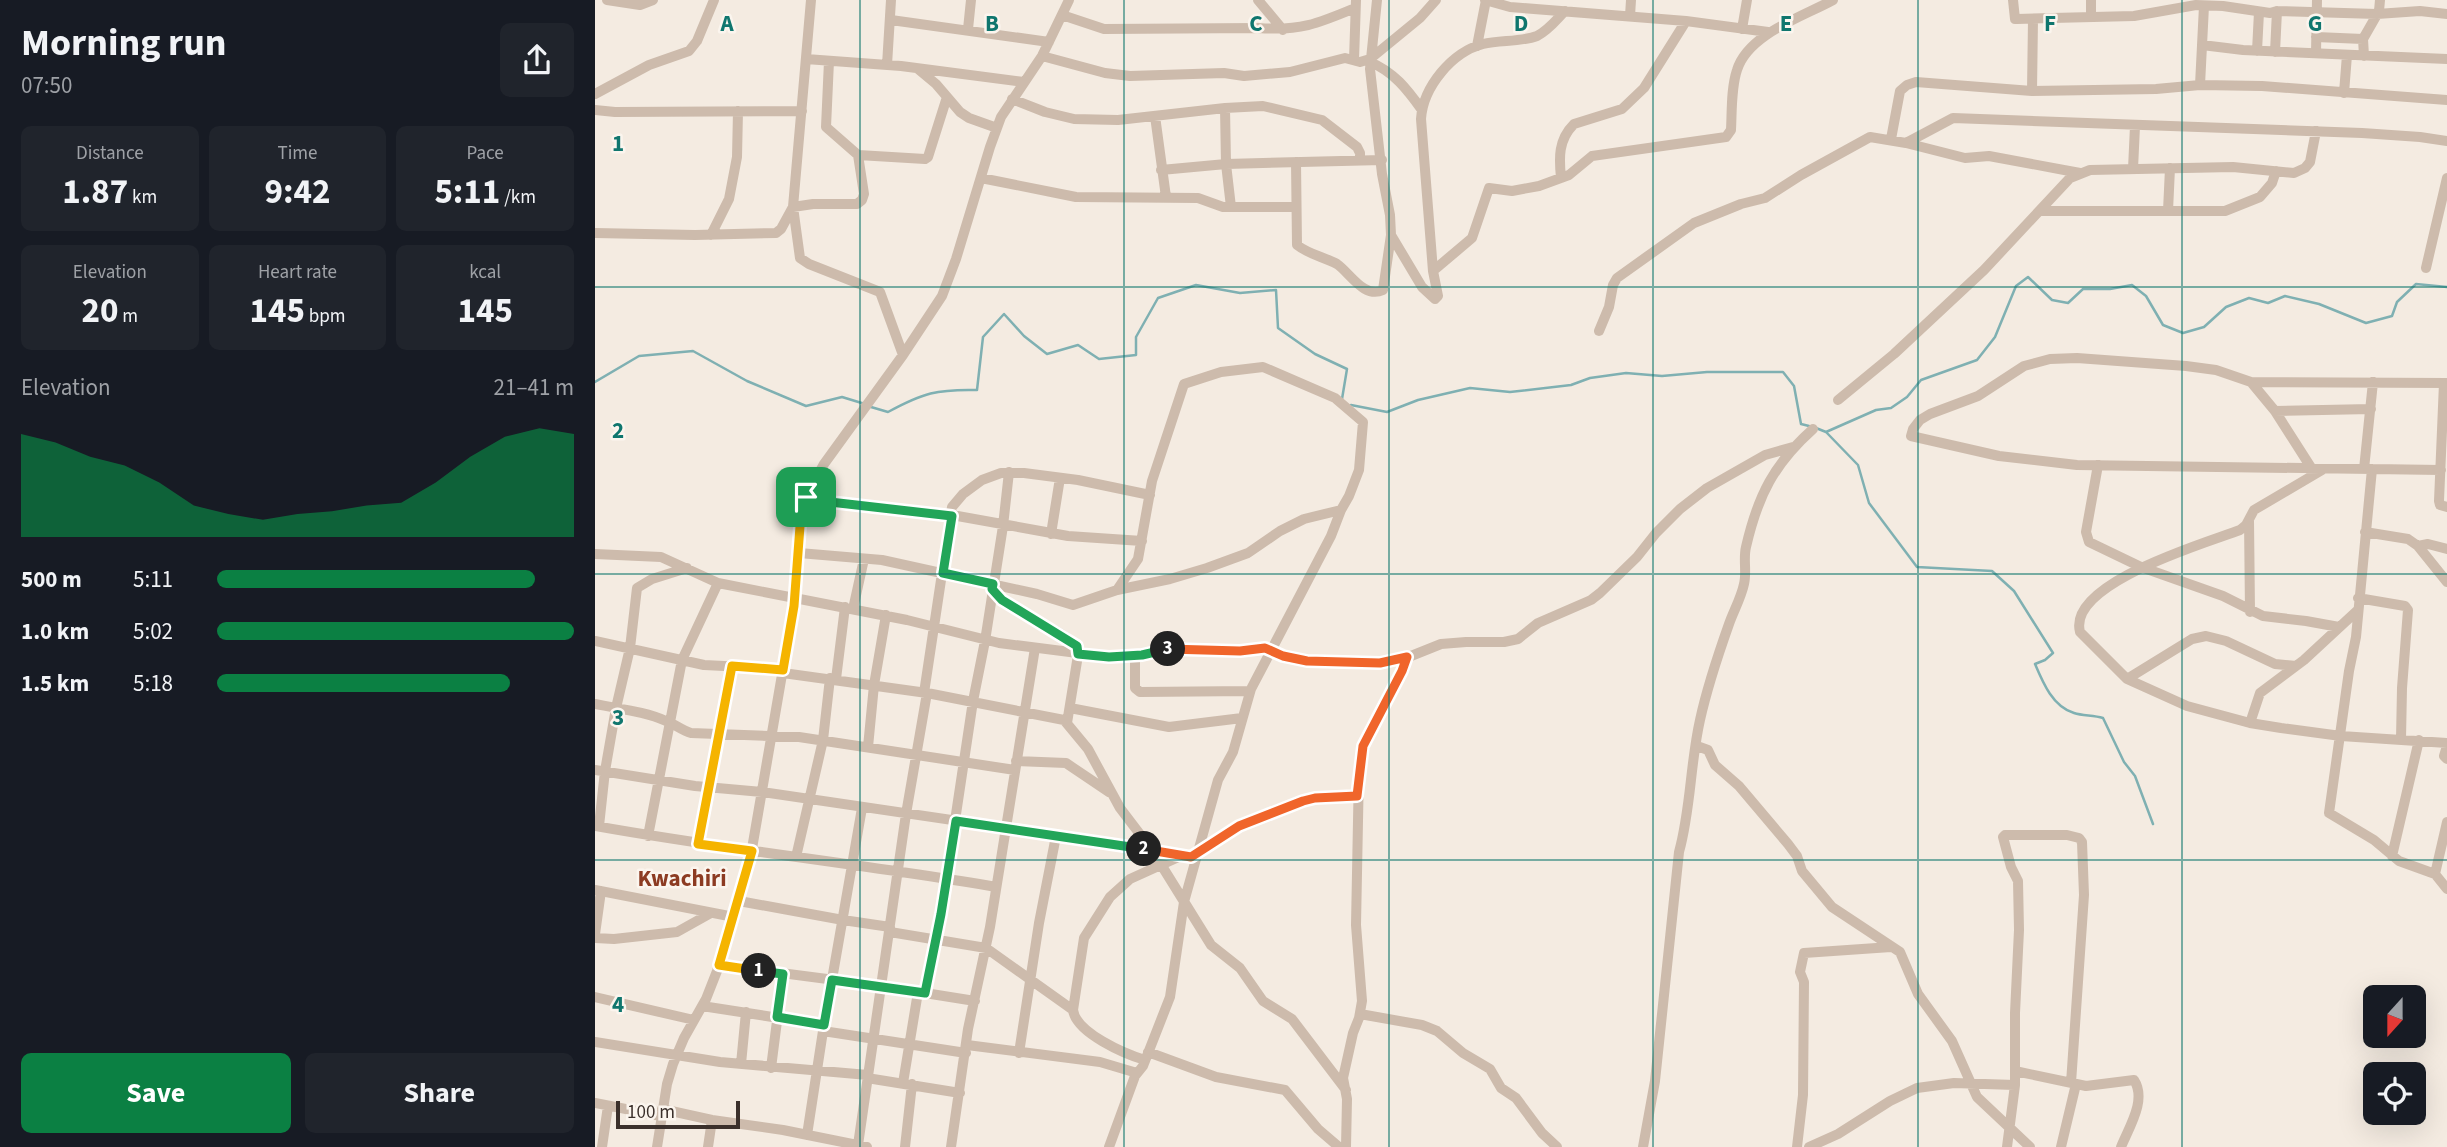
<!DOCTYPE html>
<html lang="en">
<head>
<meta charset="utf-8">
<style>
  :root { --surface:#171b24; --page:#20242c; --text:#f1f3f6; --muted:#9ea1a6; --accent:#0b8043 }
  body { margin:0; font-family:"Source Sans 3",sans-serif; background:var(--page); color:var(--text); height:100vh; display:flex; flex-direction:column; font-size:26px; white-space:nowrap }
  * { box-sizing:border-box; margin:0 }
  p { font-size:23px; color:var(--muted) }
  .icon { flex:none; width:38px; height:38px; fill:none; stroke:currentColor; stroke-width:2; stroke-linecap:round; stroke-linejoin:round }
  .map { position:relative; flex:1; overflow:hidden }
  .side { display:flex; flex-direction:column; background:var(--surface); width:595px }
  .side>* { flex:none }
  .needle { width:46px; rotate:201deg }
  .fabs { position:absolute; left:1768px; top:985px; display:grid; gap:14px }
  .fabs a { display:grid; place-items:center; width:63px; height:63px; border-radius:10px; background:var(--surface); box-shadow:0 7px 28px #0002; font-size:35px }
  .scale { position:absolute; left:21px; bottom:18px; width:124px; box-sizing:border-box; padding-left:7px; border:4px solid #3b302b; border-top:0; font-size:19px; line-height:24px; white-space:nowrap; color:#3b302b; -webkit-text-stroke:5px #fbf5ee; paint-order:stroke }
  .pin { position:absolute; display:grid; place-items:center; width:60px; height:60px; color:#fff; margin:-30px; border-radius:14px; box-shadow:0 4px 10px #0006 }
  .km { position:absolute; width:35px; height:35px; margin:-18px; border-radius:50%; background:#222; color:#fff; font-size:19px; line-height:35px; text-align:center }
  .round { display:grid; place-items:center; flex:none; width:74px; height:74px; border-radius:10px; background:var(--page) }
  .headline { display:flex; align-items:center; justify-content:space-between; height:119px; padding:0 21px }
  h1 { font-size:38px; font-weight:700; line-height:52px }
  .stats { display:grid; grid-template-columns:repeat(3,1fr); gap:10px; height:119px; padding:7px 21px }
  .stats div { display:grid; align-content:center; border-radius:10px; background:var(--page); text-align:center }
  .stats b { font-size:35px; font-weight:700 }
  .stats small { font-size:19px; font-weight:400 }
  .stats p { font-size:19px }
  .chart { height:196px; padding:14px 21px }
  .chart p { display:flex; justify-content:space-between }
  .chart svg { width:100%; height:126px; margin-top:7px; fill:var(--accent); opacity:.7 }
  .button { display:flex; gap:14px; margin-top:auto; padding:14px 21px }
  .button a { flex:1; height:80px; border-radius:10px; background:var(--accent); color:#fff; font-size:28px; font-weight:700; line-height:80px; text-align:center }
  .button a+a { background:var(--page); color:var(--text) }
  ul { padding:0 21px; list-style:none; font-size:23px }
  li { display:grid; grid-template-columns:112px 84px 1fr; align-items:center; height:52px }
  li i { height:18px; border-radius:9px; background:var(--accent) }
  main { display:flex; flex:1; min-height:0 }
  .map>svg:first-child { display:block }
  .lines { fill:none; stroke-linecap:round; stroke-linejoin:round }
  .stream { stroke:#7fb0b2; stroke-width:2.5 }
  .minor { stroke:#cdbbac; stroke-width:10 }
  .split-1-casing { stroke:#fff; stroke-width:14 }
  .split-2-casing { stroke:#fff; stroke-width:14 }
  .split-3-casing { stroke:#fff; stroke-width:14 }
  .split-4-casing { stroke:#fff; stroke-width:14 }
  .split-1 { stroke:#f5b400; stroke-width:9 }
  .split-2 { stroke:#22a559; stroke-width:9 }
  .split-3 { stroke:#f0652b; stroke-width:9 }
  .split-4 { stroke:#22a559; stroke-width:9 }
  .grid { fill:none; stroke:#0f766e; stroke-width:2; stroke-opacity:0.55 }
  .labels { text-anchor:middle; stroke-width:5; stroke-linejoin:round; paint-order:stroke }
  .quarter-label { font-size:23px; font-weight:bold; fill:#8c3b22; stroke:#fbf5ee }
  .grid-label { font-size:23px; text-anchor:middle; font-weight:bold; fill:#0f766e; stroke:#fbf5ee; stroke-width:5; stroke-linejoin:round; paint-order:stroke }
</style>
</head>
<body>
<main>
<section class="side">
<div class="headline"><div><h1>Morning run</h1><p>07:50</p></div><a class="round"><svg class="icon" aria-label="share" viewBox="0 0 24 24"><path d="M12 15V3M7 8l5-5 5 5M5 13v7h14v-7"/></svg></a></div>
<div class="stats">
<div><p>Distance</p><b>1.87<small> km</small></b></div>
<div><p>Time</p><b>9:42</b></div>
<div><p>Pace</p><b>5:11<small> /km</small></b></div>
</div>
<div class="stats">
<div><p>Elevation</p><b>20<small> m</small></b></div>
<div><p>Heart rate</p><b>145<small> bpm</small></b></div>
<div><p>kcal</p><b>145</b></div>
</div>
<div class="chart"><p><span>Elevation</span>21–41 m</p>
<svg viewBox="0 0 160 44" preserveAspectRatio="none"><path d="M0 44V8L10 11L20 16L30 19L40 25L50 33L60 36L70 38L80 36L90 35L100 33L110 32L120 25L130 16L140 9L150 6L160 8V44z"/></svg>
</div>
<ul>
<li><b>500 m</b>5:11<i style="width:89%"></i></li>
<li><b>1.0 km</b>5:02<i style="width:100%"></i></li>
<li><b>1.5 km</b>5:18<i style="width:82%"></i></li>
</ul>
<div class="button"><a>Save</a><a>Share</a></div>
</section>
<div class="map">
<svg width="1852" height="1147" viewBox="0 0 1852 1147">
  <rect width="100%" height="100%" fill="#f4ebe1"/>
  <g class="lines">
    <path class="stream" d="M 0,382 L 44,356 L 98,351 L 152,381 L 211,406 L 247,397 L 270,404
      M 756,405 L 792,412 L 823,400 L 875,388 L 915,392 L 976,385 L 995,378 L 1031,373 L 1067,376 L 1112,372 L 1188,372 L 1199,386 L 1206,424 L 1214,426
      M 276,407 L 293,412 C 328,393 342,389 382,390 L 388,337 L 409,314 L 429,336 L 452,354 L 483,345 L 504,359 L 541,355 L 541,337 L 563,298 L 601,285 L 645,293 L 681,290 L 683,328 L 720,354 L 752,369 L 747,399
      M 1221,428 L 1231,432 L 1263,465 L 1274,503 L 1322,567 L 1397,571 L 1419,591 L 1458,653 L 1450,660 L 1440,664 C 1448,683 1458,707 1479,713 C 1488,716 1498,715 1508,718 L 1529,762 L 1540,776 L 1558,824
      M 1231,432 L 1281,410 L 1296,408 L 1312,397 L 1326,380 L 1382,360 L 1400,337 L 1421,286 L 1433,277 L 1457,300 L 1473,303 L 1488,289 L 1515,289 L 1537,285 L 1551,296 L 1568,325 L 1588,333 L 1609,327 L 1631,307 L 1654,298 L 1673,303 L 1690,296 L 1724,304 L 1771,323 L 1797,316 L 1802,302 L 1821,284 L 1852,287"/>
    <path class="minor" d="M 12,0 L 45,5 L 58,0
      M 216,0 L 198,207 L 205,258 L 214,264 L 285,292 L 308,355
      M 663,0 L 688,30
      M 890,0 L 915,7 L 1091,21 L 1173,32
      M 1418,0 L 1420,19 L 1422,19 L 1539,16 L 1601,5 L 1628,6 L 1675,13 L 1682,11 L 1782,14 L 1825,11 L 1852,14
      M 467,15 L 509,29 L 663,28 C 705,31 722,24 760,8
      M 1035,16 L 1036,0
      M 1496,17 L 1496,0
      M 296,20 L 454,42
      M 373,29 L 376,0
      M 1147,29 L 1152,0
      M 1721,37 L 1768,39
      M 1607,45 L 1648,50 L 1852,59
      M 882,46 L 891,0
      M 1662,51 L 1664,12
      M 1680,52 L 1682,11
      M 1721,53 L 1722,0
      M 447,56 L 510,73 L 535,76 L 629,73 L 649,76 L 695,72 L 750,58 L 765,62 L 775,59 L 825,18 L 841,0
      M 1769,56 L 1768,39 L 1784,11 L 1785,0
      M 211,59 L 306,66 L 429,82
      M 759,60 L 761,0
      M 775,62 C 799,72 812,89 827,110
      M 292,65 L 296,0
      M 323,69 L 341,84 L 365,112 L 374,118 L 402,128
      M 1605,85 L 1609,6
      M 1437,91 L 1438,19
      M 1749,93 L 1752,55
      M 0,94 L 54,65 L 94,51 L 102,41 L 119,0
      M 417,99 L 450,112 L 479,119 L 523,120 L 630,108 L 668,106 L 727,120 L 762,147 L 765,153 L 765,160
      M 630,108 L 631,164 L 636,207
      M 0,110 L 20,112 L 207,111
      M 560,116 L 571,197
      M 1296,139 L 1305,91 L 1312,85 L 1321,82 L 1437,91 L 1561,89 L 1605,85 L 1667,86 L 1852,100
      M 1311,143 L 1370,158 L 1394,156 L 1485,173
      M 263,155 L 330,159 L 333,157 L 352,97
      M 701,162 L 702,245 C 713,254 729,257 742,264 C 755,273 769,299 788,290 L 796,235 L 795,215 L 787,174 L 775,69 L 782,0
      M 1538,169 L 1540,126
      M 566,170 L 631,164 L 787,160
      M 386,178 L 481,197 L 603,198 L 628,207 L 701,207
      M 966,178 C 964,158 963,140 979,124 L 1027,109 L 1049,88 L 1091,21
      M 1445,211 L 1630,211 L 1665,197 L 1677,183 L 1681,171
      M 1573,211 L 1575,168
      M 0,233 L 100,235 L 181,233 L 186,229 L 198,207 L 218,204 L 262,204 L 267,200 L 269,194 L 263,155 L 231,127 L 234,61
      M 116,235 L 134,199 L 142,157 L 143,111
      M 796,235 L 827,287 L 840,299
      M 1831,268 L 1852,178
      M 838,271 L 877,238 L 894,188 L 917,191 L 944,186 L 974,175 L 997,156 L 1131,137 L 1136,130 C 1137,111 1136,88 1142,70 C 1153,34 1207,17 1238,0
      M 840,299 L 843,296 L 838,271 L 826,119 C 828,87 857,52 888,44 C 905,40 926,42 942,36 C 954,30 961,20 970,11
      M 1004,331 L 1014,307 L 1018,285 L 1022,278 L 1099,223 L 1146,204 L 1170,198 L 1206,175 L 1275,137 L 1311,143 L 1358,118 L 1767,133 L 1825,137 L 1852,141
      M 1656,382 L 1852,383
      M 1849,383 L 1844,501 L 1845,505 L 1852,507
      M 1243,400 L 1299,354 L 1389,270 L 1475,178 L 1495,170 L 1638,167 L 1699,173 L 1710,168 L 1715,162 L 1721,131
      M 1680,411 L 1776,409
      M 1503,465 L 1491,532 L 1494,542 L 1546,567 L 1628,596 L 1668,616 L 1711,621 L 1744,627
      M 1717,469 L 1680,411 L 1656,382 L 1621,370 L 1591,366 L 1482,358 L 1455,359 L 1429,366 L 1383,396 L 1335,414 L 1325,420 L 1318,429 L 1316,436 L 1404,456 L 1482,465 L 1846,470
      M 1769,469 L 1778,382
      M 1777,469 L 1761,637 L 1754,671 L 1734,813 L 1779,840 L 1804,861 L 1840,874 L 1852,889
      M 1727,470 L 1659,510 L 1651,525 L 1645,530 C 1611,543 1472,583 1485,632 L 1532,679 L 1592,706 L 1655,723 L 1686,728 L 1746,736 L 1852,743
      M 211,497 L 235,502 L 357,515 L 473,536 L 547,541
      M 1654,520 L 1655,612
      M 1770,532 L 1813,539 L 1823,546 L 1852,582
      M 456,534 L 465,478
      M 1823,546 L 1833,544 L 1852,549
      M 204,553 L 287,560 L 442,594 L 478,605 L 522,590 L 575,579 L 612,568 L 653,553 L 685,531 L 709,519 L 746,510 L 754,496 L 764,470 L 768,422 L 740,398 L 668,367 L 626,372 L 589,384 L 557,481 L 543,559 L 522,590
      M 0,554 L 66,557 L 123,583 L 312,620 L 404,643 L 514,657 L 547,655 L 565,650 L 645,651 L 670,648 L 688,656 L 712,661 L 785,663 L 816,656 L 846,644 L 871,642 L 909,642 L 923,639 L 943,623 L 996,600 L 1005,593 L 1042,557 L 1061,533 L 1085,509 L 1112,488 L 1170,455 L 1198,447
      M 397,589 C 419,618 465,625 484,649 L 472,723
      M 1763,598 L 1810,606 L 1813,610 L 1807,688 L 1806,739
      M 258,609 L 269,559
      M 0,641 L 109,665 L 188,669
      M 540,655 L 540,688 L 545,692 L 655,691
      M 188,673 L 332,693 L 469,720 L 493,749 L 525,808 L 557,850 L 616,945 L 645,968 L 668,1001 L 697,1019 L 751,1090
      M 241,679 L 250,607
      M 1532,679 L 1597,639 L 1611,636 L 1631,641 L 1680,664 L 1701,666
      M 329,693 L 357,507 L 368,494 L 387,480 L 406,473 L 429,473 L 483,480 L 555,495
      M 0,704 C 23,709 49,711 71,721 C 80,724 86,730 96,733 L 204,737 L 420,770
      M 475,708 L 574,727 L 647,718
      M 1655,723 L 1665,693 L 1709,660 L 1763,610
      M 1102,746 L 1113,750 L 1120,765 L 1144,786 L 1193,844 L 1202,856 L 1207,871 L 1237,907 L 1305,952 L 1323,994 L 1357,1041 L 1382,1097 L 1435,1147
      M 1852,746 L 1849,756 L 1852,759
      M 273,747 L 279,685 L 291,615
      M 421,761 L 471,763 L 514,792
      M 0,770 L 100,786 L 167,792 L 580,853 L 596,857 L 644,826 L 708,801 L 720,798 L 762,796
      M 0,826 C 133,850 268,864 401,887
      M 4,826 L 10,771 L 21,708 L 35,648 L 42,588 L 57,579 L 92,568
      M 53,836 L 87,660 L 123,583
      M 103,844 L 137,666
      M 1797,856 L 1824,740
      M 201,857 L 228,740 L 235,678
      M 1840,874 L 1852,822
      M 0,890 L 139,917
      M 144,901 L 248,920 L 295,927
      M 295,932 L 391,948 L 478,1010
      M 0,934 L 6,891
      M 0,938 L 19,939 L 82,932 L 116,913
      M 124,965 L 286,986 L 380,1001
      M 330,993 L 346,914 L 378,701 L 390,641 L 408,526 L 414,472
      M 0,997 L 99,1020
      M 107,1006 L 229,1025
      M 765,1014 L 827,1025 L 842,1031 L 868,1053 L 895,1069 L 906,1088 L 921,1098 L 947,1133 L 962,1147
      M 228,1031 L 371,1053
      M 0,1042 L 125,1062 L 273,1075
      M 372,1045 L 505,1062 L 542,1073
      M 553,1052 L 621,1077 L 690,1090 L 723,1129 L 744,1147
      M 424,1053 L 444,923 L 461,836
      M 550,1060 C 530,1054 481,1033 478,1010 L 489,938 L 515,897 L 535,879 L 588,855
      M 146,1064 L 151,1012
      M 176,1068 L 188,974
      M 1420,1071 L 1491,1086 L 1539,1080 C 1552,1100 1534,1127 1526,1147
      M 272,1078 L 365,1093
      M 308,1083 L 323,992
      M 0,1103 L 66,1116
      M 67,1109 L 117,1120 L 188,1130 L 272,1147
      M 212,1135 L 228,1031 L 267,808
      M 263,1145 L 311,814 L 332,693
      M 7,1147 L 13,1106
      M 62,1147 L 72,1084 L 78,1064 L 89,1038 L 111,999 L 122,971 L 154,866 L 199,605 L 206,513 L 211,497 L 229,464 L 308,355 L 347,296 L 361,259 L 395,147 L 406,117 L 447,56 L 474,0
      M 113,1147 L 117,1120
      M 310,1147 L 317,1084
      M 356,1147 L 373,1029 L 395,927 L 440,648
      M 514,1147 L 540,1076 L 548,1066 L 575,997 L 589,902 L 623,780 L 638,752 L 656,689 L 736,536 L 746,510
      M 751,1147 L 752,1099 L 748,1078 L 758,1033 L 764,1018 L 767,1001 L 761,925 L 764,769 L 772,736 L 807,671 L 812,657
      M 1048,1147 L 1060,1081 L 1084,852 C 1096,809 1095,764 1105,720 C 1112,688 1123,655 1134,624 C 1139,610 1146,598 1149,584 C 1152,572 1148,559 1151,547 C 1163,495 1179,464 1218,429
      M 1202,1147 L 1208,1095 L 1209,982 L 1205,972 L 1209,953 L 1296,947
      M 1214,1147 L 1243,1134 L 1295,1101 L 1322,1088 L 1359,1083 L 1420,1085
      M 1412,1147 L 1420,1085 L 1420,1013 L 1424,930 L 1423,881 L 1416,867 L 1408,837 L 1410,835 L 1472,835 L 1484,838 L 1487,842 L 1489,895 L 1476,1083
      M 1466,1147 L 1481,1084"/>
  </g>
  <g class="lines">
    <g class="split-1-casing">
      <path id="split-1" d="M 164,971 L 124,965 L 157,851 L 103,844 L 137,666 L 188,670 L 199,606 L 206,513 L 211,497"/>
    </g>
    <g class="split-2-casing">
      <path id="split-2" d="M 164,971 L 188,974 L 182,1017 L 229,1025 L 237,980 L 330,993 L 346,914 L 361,821 L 549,849"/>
    </g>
    <g class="split-3-casing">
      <path id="split-3" d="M 549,849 L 596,857 L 644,826 L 708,801 L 720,798 L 762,796 L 768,746 L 807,671 L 812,657 L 785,663 L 712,661 L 688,656 L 670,648 L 645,651 L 573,649"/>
    </g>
    <g class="split-4-casing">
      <path id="split-4" d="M 211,497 L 235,502 L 357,516 L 348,573 L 398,584 L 397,589 L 407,600 L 482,646 L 483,654 L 514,657 L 547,655 L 573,649"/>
    </g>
    <use href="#split-1" class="split-1"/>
    <use href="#split-2" class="split-2"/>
    <use href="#split-3" class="split-3"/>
    <use href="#split-4" class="split-4"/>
  </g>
  <path class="grid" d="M 265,0 L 265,1147M 529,0 L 529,1147M 794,0 L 794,1147M 1058,0 L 1058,1147M 1323,0 L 1323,1147M 1587,0 L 1587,1147M 0,287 L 1852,287M 0,574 L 1852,574M 0,860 L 1852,860"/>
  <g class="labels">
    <g class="quarter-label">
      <text x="87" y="886">Kwachiri</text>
    </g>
  </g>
  <g class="grid-label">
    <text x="132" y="31">A</text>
    <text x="397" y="31">B</text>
    <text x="661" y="31">C</text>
    <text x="926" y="31">D</text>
    <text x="1191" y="31">E</text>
    <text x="1455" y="31">F</text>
    <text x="1720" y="31">G</text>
    <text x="23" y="151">1</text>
    <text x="23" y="438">2</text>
    <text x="23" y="725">3</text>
    <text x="23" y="1012">4</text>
  </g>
</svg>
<div class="fabs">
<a><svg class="needle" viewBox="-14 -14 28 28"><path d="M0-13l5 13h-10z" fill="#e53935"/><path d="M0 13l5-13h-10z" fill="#9ea1a6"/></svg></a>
<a><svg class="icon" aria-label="locate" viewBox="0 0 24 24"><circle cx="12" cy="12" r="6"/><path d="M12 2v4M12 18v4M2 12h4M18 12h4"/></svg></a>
</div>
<div class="scale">100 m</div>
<div class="pin" style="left:211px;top:497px;background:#1e9e55"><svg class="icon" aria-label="arrive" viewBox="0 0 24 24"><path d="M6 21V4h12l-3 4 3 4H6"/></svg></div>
<b class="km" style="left:164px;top:971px">1</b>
<b class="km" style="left:549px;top:849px">2</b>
<b class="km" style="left:573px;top:649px">3</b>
</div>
</main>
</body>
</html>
